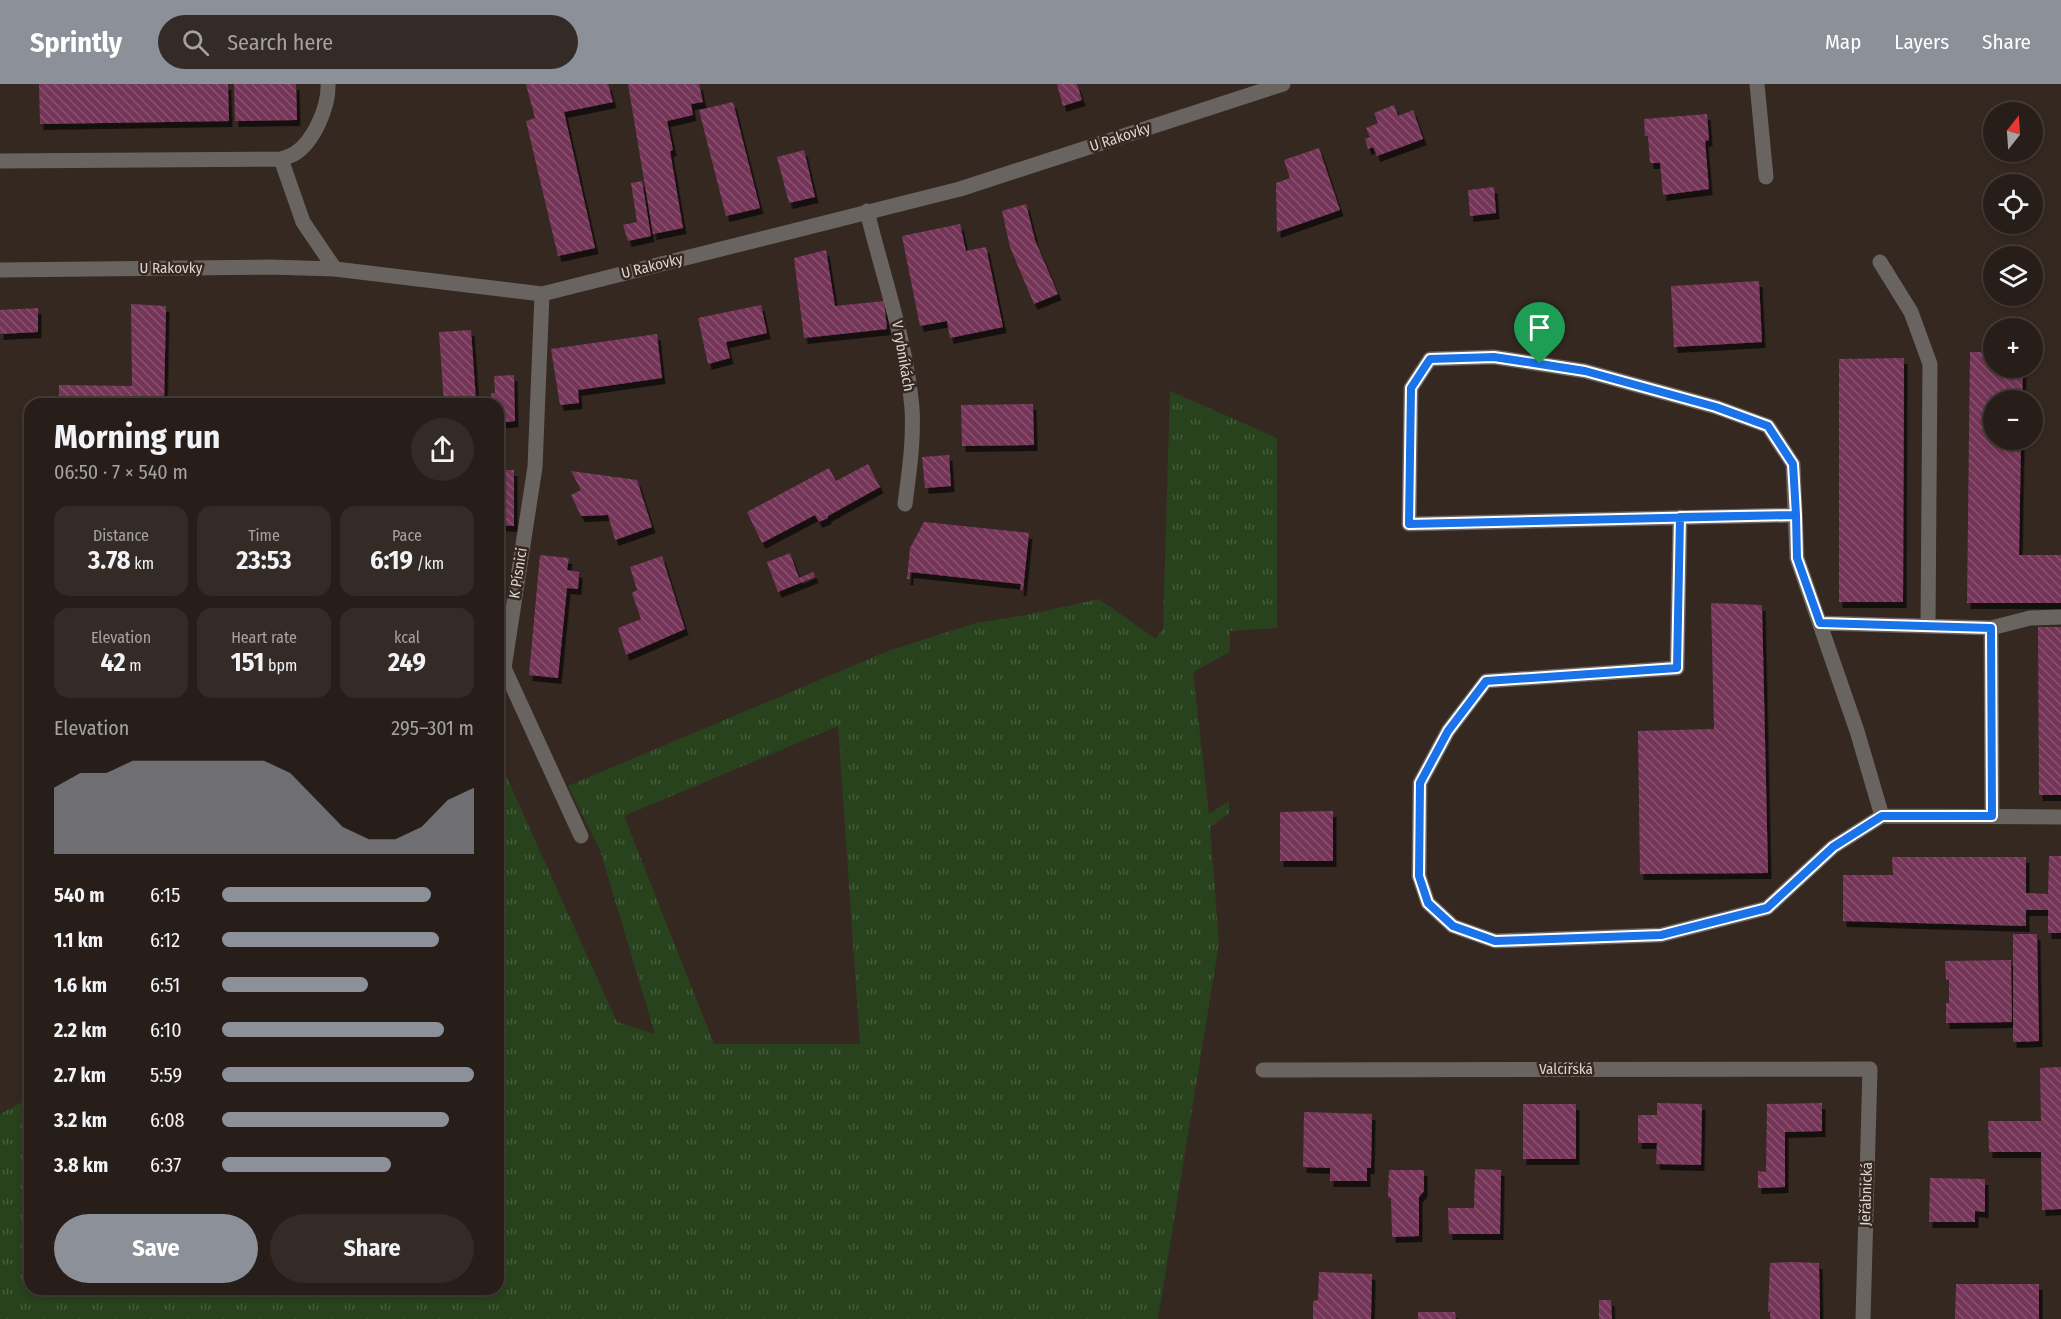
<!DOCTYPE html>
<html lang="en">
<head>
<meta charset="utf-8">
<style>
  :root { --surface:#281e19; --page:#342b26; --text:#f1f3f6; --muted:#a5a2a2; --line:#443c38; --accent:#8c9099 }
  body { margin:0; font-family:"Fira Sans Condensed",sans-serif; background:var(--page); color:var(--text); height:100vh; display:flex; flex-direction:column; font-size:22px; white-space:nowrap }
  * { box-sizing:border-box; margin:0 }
  p { font-size:20px; color:var(--muted) }
  .icon { flex:none; width:33px; height:33px; fill:none; stroke:currentColor; stroke-width:2; stroke-linecap:round; stroke-linejoin:round }
  .map { position:relative; flex:1; overflow:hidden }
  .panel { position:absolute; left:24px; top:314px; width:480px; height:897px; display:flex; flex-direction:column; background:var(--surface); border-radius:18px; box-shadow:0 3px 9px #0003,0 0 0 2px var(--line) }
  .panel>* { flex:none }
  .needle { width:39px; rotate:17deg }
  .buttons { position:absolute; left:1983px; top:18px; display:grid; gap:12px }
  .buttons a { display:grid; place-items:center; width:60px; height:60px; border-radius:50%; background:var(--surface); box-shadow:0 3px 9px #0003,0 0 0 2px var(--line); font-size:30px }
  .pin { position:absolute; display:grid; place-items:center; width:51px; height:51px; color:#fff; margin:-62px -26px; border-radius:50% 50% 50% 0; rotate:-45deg; box-shadow:0 0 6px #0007 }
  .pin .icon { rotate:45deg }
  .round { display:grid; place-items:center; flex:none; width:63px; height:63px; border-radius:32px; background:var(--page) }
  .headline { display:flex; align-items:center; justify-content:space-between; height:102px; padding:0 30px }
  h1 { font-size:33px; font-weight:700; line-height:45px }
  .stats { display:grid; grid-template-columns:repeat(3,1fr); gap:9px; height:102px; padding:6px 30px }
  .stats div { display:grid; align-content:center; border-radius:15px; background:var(--page); text-align:center }
  .stats b { font-size:26px; font-weight:700 }
  .stats small { font-size:16px; font-weight:400 }
  .stats p { font-size:16px }
  .chart { height:168px; padding:12px 30px }
  .chart p { display:flex; justify-content:space-between }
  .chart svg { width:100%; height:108px; margin-top:6px; fill:var(--accent); opacity:.7 }
  .primary-button { display:flex; gap:12px; margin-top:auto; padding:12px 30px }
  .primary-button a { flex:1; height:69px; border-radius:36px; background:var(--accent); color:#fff; font-size:24px; font-weight:700; line-height:69px; text-align:center }
  .primary-button a+a { background:var(--page); color:var(--text) }
  ul { padding:0 30px; list-style:none; font-size:20px }
  li { display:grid; grid-template-columns:96px 72px 1fr; align-items:center; height:45px }
  li i { height:15px; border-radius:8px; background:var(--accent) }
  header { display:flex; align-items:center; gap:36px; box-sizing:border-box; height:84px; padding:0 30px; background:var(--accent); color:#fff }
  header strong { font-size:28px }
  nav { display:flex; gap:33px; margin-inline-start:auto; font-size:21px }
  .search { width:420px; height:54px; background:var(--page); display:flex; align-items:center; gap:15px; box-sizing:border-box; padding:0 21px; border-radius:33px; color:var(--muted); font-size:22px }
  .map>svg:first-child { display:block }
  .grass { fill:url(#grass-tufts); fill-rule:evenodd }
  .building { fill:url(#building-back-hatch); filter:url(#shadow) }
  .lines { fill:none; stroke-linecap:round; stroke-linejoin:round }
  .service { stroke:#6a6460; stroke-width:15 }
  .minor { stroke:#6a6460; stroke-width:15 }
  .route-casing { stroke:#fff; stroke-width:12 }
  .route { stroke:#1a73e8; stroke-width:8 }
  .labels { text-anchor:middle; stroke-width:5; stroke-linejoin:round; paint-order:stroke }
  .street-label { font-size:15px; fill:#ddd4cf; stroke:#352821 }
</style>
</head>
<body>
<header>
<strong>Sprintly</strong>
<div class="search"><svg class="icon" aria-label="search" viewBox="0 0 24 24"><circle cx="10" cy="10" r="6"/><path d="M15 15l6 6"/></svg>Search here</div>
<nav><a>Map</a><a>Layers</a><a>Share</a></nav>
</header>
<div class="map">
<svg width="2061" height="1235" viewBox="0 0 2061 1235">
  <defs>
    <pattern id="grass-tufts" width="24" height="20" patternUnits="userSpaceOnUse" patternTransform="scale(1.5)"><rect width="24" height="20" fill="#28421d"/><path d="M3 7l-1-3M5 7V3M7 7l1-3M15 17l-1-3M17 17v-4M19 17l1-3" fill="none" stroke="#475c3d"/></pattern>
    <pattern id="building-back-hatch" width="6" height="6" patternUnits="userSpaceOnUse" patternTransform="scale(1.5)"><rect width="6" height="6" fill="#753658"/><path d="M-1 5l2 2M0 0l6 6M5-1l2 2" fill="none" stroke="#88526f"/></pattern>
    <filter id="shadow"><feDropShadow dx="3.5" dy="6" stdDeviation="0" flood-color="#0009"/></filter>
  </defs>
  <rect width="100%" height="100%" fill="#352821"/>
  <path class="grass" d="M 1170,307 L 1277,354 L 1277,544 L 1230,547 L 1230,568 L 1193,588 L 1209,730 L 1229,717 L 1229,729 L 1210,743 L 1219,859 L 1158,1235 L 0,1235 L 0,1030 L 30,1014 L 30,1204 L 498,1204 L 498,674 L 617,938 L 655,950 L 600,766 L 568,702 L 888,567 L 976,539 L 1031,530 L 1099,515 L 1156,555 L 1163,544 ZM 838,642 L 860,960 L 714,960 L 624,732 Z"/>
  <path class="building" d="M 39,0 L 228,0 L 229,37 L 40,40 Z
    M 234,0 L 296,0 L 297,36 L 235,37 Z
    M 526,0 L 608,0 L 613,18 L 564,28 L 595,164 L 558,172 L 526,37 L 535,34 Z
    M 628,0 L 699,0 L 703,18 L 691,20 L 693,31 L 667,37 L 673,66 L 670,67 L 683,144 L 653,150 Z
    M 1057,0 L 1077,0 L 1082,16 L 1063,22 Z
    M 733,18 L 760,124 L 726,132 L 699,26 Z
    M 1394,21 L 1398,32 L 1413,26 L 1423,55 L 1377,72 L 1373,63 L 1368,65 L 1365,55 L 1370,53 L 1366,44 L 1378,39 L 1374,29 Z
    M 1707,30 L 1709,56 L 1705,57 L 1709,105 L 1663,111 L 1660,79 L 1650,79 L 1648,52 L 1645,52 L 1644,35 Z
    M 1319,64 L 1340,126 L 1277,148 L 1276,99 L 1290,94 L 1284,76 Z
    M 804,66 L 815,113 L 789,119 L 777,73 Z
    M 642,97 L 651,152 L 628,157 L 623,141 L 637,138 L 631,99 Z
    M 1494,103 L 1496,129 L 1470,132 L 1468,106 Z
    M 1026,120 L 1035,156 L 1058,210 L 1034,220 L 1010,163 L 1002,127 Z
    M 960,140 L 966,167 L 986,163 L 1003,243 L 950,254 L 947,237 L 920,242 L 902,152 Z
    M 826,166 L 835,222 L 884,217 L 887,245 L 804,254 L 794,174 Z
    M 1759,197 L 1762,258 L 1674,263 L 1671,202 Z
    M 131,220 L 166,222 L 164,320 L 59,320 L 59,301 L 132,302 Z
    M 761,221 L 767,249 L 726,258 L 730,274 L 708,280 L 698,234 Z
    M 38,224 L 38,248 L 0,250 L 0,226 Z
    M 471,246 L 476,316 L 481,316 L 482,320 L 444,320 L 439,248 Z
    M 657,250 L 662,294 L 578,306 L 579,319 L 560,321 L 551,265 Z
    M 1970,268 L 1994,268 L 1994,284 L 2023,284 L 2022,316 L 1994,316 L 1994,356 L 2021,356 L 2019,471 L 2061,471 L 2061,519 L 1967,519 Z
    M 1904,274 L 1903,518 L 1839,518 L 1839,275 Z
    M 514,291 L 515,337 L 498,339 L 498,320 L 492,320 L 491,309 L 495,309 L 494,292 Z
    M 1033,320 L 1034,361 L 962,362 L 961,321 Z
    M 949,371 L 951,402 L 925,404 L 922,373 Z
    M 868,380 L 880,403 L 828,432 L 828,434 L 819,438 L 815,431 L 762,459 L 747,428 L 829,384 L 836,397 Z
    M 498,386 L 514,386 L 514,442 L 498,441 Z
    M 571,387 L 637,396 L 652,443 L 615,456 L 608,431 L 581,432 L 571,411 L 581,406 Z
    M 924,438 L 1029,449 L 1023,506 L 1020,506 L 1021,500 L 910,488 L 910,495 L 907,495 L 910,464 Z
    M 790,469 L 799,494 L 813,488 L 815,493 L 778,508 L 767,478 Z
    M 540,471 L 569,474 L 567,486 L 579,488 L 578,505 L 567,504 L 558,594 L 529,591 Z
    M 662,472 L 685,545 L 626,571 L 618,544 L 641,535 L 632,509 L 637,506 L 630,483 Z
    M 1711,519 L 1762,521 L 1768,789 L 1640,790 L 1638,647 L 1714,645 Z
    M 2038,543 L 2061,543 L 2061,711 L 2039,711 Z
    M 1333,727 L 1333,777 L 1280,777 L 1280,728 Z
    M 2049,772 L 2061,772 L 2061,849 L 2048,849 L 2048,826 L 2026,826 L 2026,842 L 1843,837 L 1843,791 L 1893,791 L 1892,773 L 2026,773 L 2026,809 L 2048,810 Z
    M 2013,850 L 2037,850 L 2039,957 L 2013,958 Z
    M 2011,876 L 2012,938 L 1946,939 L 1946,919 L 1949,919 L 1949,895 L 1946,896 L 1945,877 Z
    M 2061,983 L 2061,1125 L 2042,1126 L 2041,1068 L 1989,1068 L 1988,1037 L 2041,1037 L 2040,984 Z
    M 1657,1019 L 1702,1020 L 1701,1081 L 1656,1080 L 1657,1059 L 1638,1059 L 1638,1031 L 1657,1031 Z
    M 1822,1019 L 1822,1047 L 1785,1048 L 1785,1103 L 1758,1104 L 1758,1087 L 1766,1088 L 1767,1020 Z
    M 1523,1020 L 1576,1020 L 1576,1075 L 1523,1075 Z
    M 1304,1028 L 1372,1030 L 1371,1084 L 1367,1084 L 1367,1097 L 1330,1097 L 1330,1084 L 1303,1083 Z
    M 1475,1085 L 1501,1086 L 1500,1150 L 1449,1150 L 1448,1124 L 1474,1124 Z
    M 1389,1086 L 1424,1086 L 1424,1107 L 1419,1113 L 1419,1152 L 1392,1153 L 1391,1114 L 1388,1113 Z
    M 1930,1094 L 1985,1095 L 1985,1128 L 1975,1127 L 1975,1138 L 1929,1138 Z
    M 1793,1178 L 1819,1179 L 1820,1235 L 1770,1235 L 1770,1227 L 1768,1228 L 1770,1179 Z
    M 1319,1188 L 1372,1190 L 1371,1235 L 1313,1235 L 1313,1217 L 1318,1216 Z
    M 1956,1200 L 2039,1200 L 2039,1235 L 1955,1235 Z
    M 1599,1216 L 1611,1216 L 1612,1235 L 1599,1235 Z
    M 1418,1228 L 1455,1228 L 1456,1235 L 1418,1235 Z"/>
  <g class="lines">
    <path class="service" d="M 281,75 L 303,138 L 335,185
      M 0,77 L 281,75 C 285,74 290,72 294,70 C 314,58 329,22 328,0
      M 1880,178 L 1911,228 L 1930,280 L 1928,542
      M 1795,431 L 1409,440 L 1411,304 L 1430,275 L 1494,273 L 1585,287 L 1716,323 L 1768,342 L 1793,380 L 1797,474 L 1857,647 L 1882,732
      M 1680,433 L 1677,584 L 1486,597 L 1448,647 L 1420,699 L 1419,792 L 1428,819 L 1453,842 L 1495,857 L 1661,851 L 1767,824 L 1833,763 L 1882,732 L 2061,733
      M 1820,539 L 1991,544 L 1992,732
      M 1991,544 L 2030,534 L 2061,533"/>
    <path class="minor" d="M 1757,0 L 1766,93
      M 867,127 C 883,193 906,256 912,324 C 914,356 909,389 905,420
      M 0,186 L 270,183 L 335,185 L 542,210 L 960,105 L 1283,0
      M 542,210 L 535,383 L 504,584 L 581,752
      M 1263,986 L 1870,985 L 1863,1235"/>
  </g>
  <g class="lines">
    <g class="route-casing">
      <path id="route" d="M 1540,280 L 1585,287 L 1716,323 L 1768,342 L 1793,380 L 1796,431 L 1680,433 L 1677,584 L 1486,597 L 1448,647 L 1420,699 L 1419,792 L 1428,819 L 1453,842 L 1495,857 L 1661,851 L 1767,824 L 1833,763 L 1882,732 L 1992,732 L 1991,544 L 1820,539 L 1797,474 L 1796,431 C 1667,434 1538,437 1409,440 L 1411,304 L 1430,275 L 1494,273 L 1540,280"/>
    </g>
    <use href="#route" class="route"/>
  </g>
  <g class="labels">
    <g class="street-label">
      <text transform="translate(1120 53) rotate(-18)" y="5">U Rakovky</text>
      <text transform="translate(652 182) rotate(-14)" y="5">U Rakovky</text>
      <text x="171" y="189">U Rakovky</text>
      <text transform="translate(903 272) rotate(80)" y="5">V rybníkách</text>
      <text transform="translate(518 489) rotate(-81)" y="5">K Písnici</text>
      <text x="1566" y="990">Valcířská</text>
      <text transform="translate(1866 1110) rotate(-88)" y="5">Jeřábnická</text>
    </g>
  </g>
</svg>
<div class="buttons">
<a><svg class="needle" viewBox="-14 -14 28 28"><path d="M0-13l5 13h-10z" fill="#e53935"/><path d="M0 13l5-13h-10z" fill="#a5a2a2"/></svg></a>
<a><svg class="icon" aria-label="locate" viewBox="0 0 24 24"><circle cx="12" cy="12" r="6"/><path d="M12 2v4M12 18v4M2 12h4M18 12h4"/></svg></a>
<a><svg class="icon" aria-label="layers" viewBox="0 0 24 24"><path d="M12 4l9 5-9 5-9-5zM3 14l9 5 9-5"/></svg></a>
<a>+</a>
<a>−</a>
</div>
<div class="pin" style="left:1540px;top:280px;background:#1e9e55"><svg class="icon" aria-label="arrive" viewBox="0 0 24 24"><path d="M6 21V4h12l-3 4 3 4H6"/></svg></div>
<section class="panel">
<div class="headline"><div><h1>Morning run</h1><p>06:50 · 7 × 540 m</p></div><a class="round"><svg class="icon" aria-label="share" viewBox="0 0 24 24"><path d="M12 15V3M7 8l5-5 5 5M5 13v7h14v-7"/></svg></a></div>
<div class="stats">
<div><p>Distance</p><b>3.78<small> km</small></b></div>
<div><p>Time</p><b>23:53</b></div>
<div><p>Pace</p><b>6:19<small> /km</small></b></div>
</div>
<div class="stats">
<div><p>Elevation</p><b>42<small> m</small></b></div>
<div><p>Heart rate</p><b>151<small> bpm</small></b></div>
<div><p>kcal</p><b>249</b></div>
</div>
<div class="chart"><p><span>Elevation</span>295–301 m</p>
<svg viewBox="0 0 160 44" preserveAspectRatio="none"><path d="M0 44V17L10 11L20 11L30 6L40 6L50 6L60 6L70 6L80 6L90 11L100 22L110 33L120 38L130 38L140 33L150 22L160 17V44z"/></svg>
</div>
<ul>
<li><b>540 m</b>6:15<i style="width:83%"></i></li>
<li><b>1.1 km</b>6:12<i style="width:86%"></i></li>
<li><b>1.6 km</b>6:51<i style="width:58%"></i></li>
<li><b>2.2 km</b>6:10<i style="width:88%"></i></li>
<li><b>2.7 km</b>5:59<i style="width:100%"></i></li>
<li><b>3.2 km</b>6:08<i style="width:90%"></i></li>
<li><b>3.8 km</b>6:37<i style="width:67%"></i></li>
</ul>
<div class="primary-button"><a>Save</a><a>Share</a></div>
</section>
</div>
</body>
</html>
